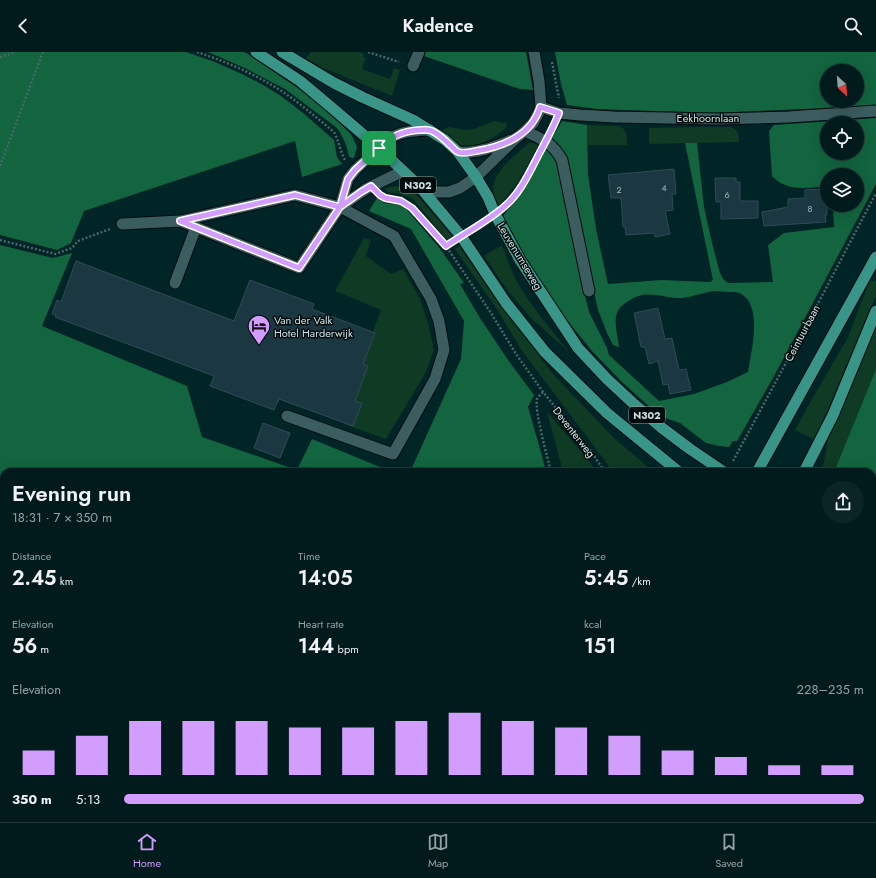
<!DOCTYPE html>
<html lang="en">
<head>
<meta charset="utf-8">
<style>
  :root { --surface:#011b1c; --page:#0b2425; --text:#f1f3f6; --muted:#96a1a3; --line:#23393b; --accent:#d29dfd }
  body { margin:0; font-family:Jost,sans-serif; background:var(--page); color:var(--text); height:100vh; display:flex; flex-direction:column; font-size:15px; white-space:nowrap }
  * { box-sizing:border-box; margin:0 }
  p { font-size:13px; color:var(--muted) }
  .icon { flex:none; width:22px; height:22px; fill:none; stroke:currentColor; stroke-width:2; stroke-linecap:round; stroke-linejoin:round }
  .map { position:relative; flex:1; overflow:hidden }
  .sheet { position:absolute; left:0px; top:416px; width:876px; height:354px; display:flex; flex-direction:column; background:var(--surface); border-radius:12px 12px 0 0; box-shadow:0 4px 16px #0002,0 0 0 1px var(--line) }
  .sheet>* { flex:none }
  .needle { width:26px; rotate:154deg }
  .controls { position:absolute; left:820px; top:12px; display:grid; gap:8px }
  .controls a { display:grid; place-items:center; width:44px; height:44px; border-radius:50%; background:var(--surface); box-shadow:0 4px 16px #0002,0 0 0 1px var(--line); font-size:20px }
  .pin { position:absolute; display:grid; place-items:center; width:34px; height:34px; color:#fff; margin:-17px; border-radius:8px; box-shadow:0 2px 6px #0006 }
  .round { display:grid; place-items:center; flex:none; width:42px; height:42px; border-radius:21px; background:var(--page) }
  .overview { display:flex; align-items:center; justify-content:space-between; height:68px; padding:0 12px }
  h1 { font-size:22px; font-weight:600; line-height:30px }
  .metrics { display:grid; grid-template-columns:repeat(3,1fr); gap:6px; height:68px; padding:4px 12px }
  .metrics div { display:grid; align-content:center }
  .metrics b { font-size:20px; font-weight:600 }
  .metrics small { font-size:11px; font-weight:400 }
  .metrics p { font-size:11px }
  .chart { height:112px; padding:8px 12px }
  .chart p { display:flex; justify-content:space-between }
  .chart svg { width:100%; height:72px; margin-top:4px; stroke:var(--accent); stroke-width:6 }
  ul { padding:0 12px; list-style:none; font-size:13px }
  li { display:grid; grid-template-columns:64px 48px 1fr; align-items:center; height:30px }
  li i { height:10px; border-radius:5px; background:var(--accent) }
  header { display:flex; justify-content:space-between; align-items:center; height:52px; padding:0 12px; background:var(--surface); font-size:18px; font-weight:600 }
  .menu { display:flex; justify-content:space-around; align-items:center; height:56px; border-top:1px solid var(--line); background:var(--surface); font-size:11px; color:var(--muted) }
  .menu a { display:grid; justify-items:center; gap:2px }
  .menu .current { color:var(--accent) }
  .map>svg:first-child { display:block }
  .green { fill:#0f3a24 }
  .forest { fill:#12653e; fill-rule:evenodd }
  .building { fill:#1b3842; stroke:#2e4c56 }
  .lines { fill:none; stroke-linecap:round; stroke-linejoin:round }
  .service-casing { stroke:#000c0e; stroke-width:13 }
  .minor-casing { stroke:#000c0e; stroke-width:13 }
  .secondary-casing { stroke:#000c0e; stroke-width:13 }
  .primary-casing { stroke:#000c0e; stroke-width:13 }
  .path { stroke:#4a6769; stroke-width:2.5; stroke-dasharray:2 2; stroke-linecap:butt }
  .service { stroke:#3b5d5f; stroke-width:11 }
  .minor { stroke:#3b5d5f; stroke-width:11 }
  .secondary { stroke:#3a7974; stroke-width:11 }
  .primary { stroke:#3a9589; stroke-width:11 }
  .route-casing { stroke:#fff; stroke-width:8 }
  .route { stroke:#d29dfd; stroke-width:5 }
  .labels { text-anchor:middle; stroke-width:3; stroke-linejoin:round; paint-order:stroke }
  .number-label { font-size:9px; fill:#a3b8bc }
  .shield { fill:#010b0c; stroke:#92a2a3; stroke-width:1 }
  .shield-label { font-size:10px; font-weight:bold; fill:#d0e3e4 }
  .street-label { font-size:11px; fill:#d0e3e4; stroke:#010b0c }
  .poi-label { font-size:11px; fill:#d0e3e4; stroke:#010b0c; text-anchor:start }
</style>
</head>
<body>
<header><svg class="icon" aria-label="back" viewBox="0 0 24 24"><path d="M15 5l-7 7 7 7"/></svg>Kadence<svg class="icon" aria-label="search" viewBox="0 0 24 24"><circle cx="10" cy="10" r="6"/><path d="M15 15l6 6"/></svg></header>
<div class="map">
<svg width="876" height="770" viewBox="0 0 876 770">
  <rect width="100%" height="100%" fill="#012426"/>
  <path class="green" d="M 311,0 L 360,0 L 364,2 L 363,5 L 366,6 L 362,17 L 390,27 L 394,16 L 400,18 L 392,44 L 323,16 L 306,6 Z
    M 494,69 L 506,71 L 507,75 C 495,86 475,99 458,92 C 452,89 446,84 440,79 L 449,75 L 465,78 L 474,77 Z
    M 587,73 L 619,74 C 627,77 627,85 627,93 L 588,93 Z
    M 689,75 L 731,75 C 738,77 739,84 739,90 L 650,92 L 649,90 L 649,77 L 651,76 Z
    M 530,90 L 538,93 L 525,118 L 516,133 L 500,152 L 499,153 C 479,129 514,104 530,90 Z
    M 403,134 L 414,140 L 452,184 L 447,188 L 413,147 L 401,142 L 387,140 L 386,136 L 389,135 Z
    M 364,186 L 371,188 L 366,204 L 391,222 L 403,217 L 420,247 L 428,271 L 434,298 L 425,322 L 386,387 L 344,372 L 367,314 L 361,311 L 381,258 L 335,239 Z
    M 502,193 C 507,206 511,220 519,233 C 533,257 552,278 569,300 L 532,267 L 508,239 L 484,204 Z
    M 459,194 L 507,261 L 552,321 L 614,386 L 654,420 L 613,420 L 594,394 L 522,299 L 496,256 L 455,197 Z
    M 870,228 L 876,230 L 876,244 L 815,388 L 795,378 L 813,345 L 847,287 Z
    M 876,271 L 876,317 L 834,420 L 822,420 L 828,387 Z
    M 547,360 L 584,403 L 597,420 L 563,420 Z
    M 876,420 L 876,485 L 872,483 L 872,435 Z
    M 872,543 L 876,545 L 876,570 L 872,570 Z
    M 872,587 L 876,587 L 876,615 L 872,616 Z
    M 321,766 L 389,766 L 389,770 L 302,770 Z"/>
  <path class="forest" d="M 0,0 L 186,0 L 215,10 L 244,23 L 263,33 L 281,44 L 303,61 L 334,88 L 337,105 L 342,112 L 302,125 L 295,89 L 84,159 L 71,191 L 57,198 L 0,183 Z
    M 208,0 L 244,0 L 248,2 L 315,48 L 351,82 L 357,95 L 354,106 L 349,105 C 347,93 343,85 337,76 L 285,37 L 247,17 Z
    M 425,0 L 526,0 L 533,38 L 520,37 L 424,4 Z
    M 555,0 L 876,0 L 876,54 L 712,61 L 597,57 L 567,53 L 561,32 ZM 827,19 L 857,19 L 857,49 L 827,49 Z
    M 876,66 L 876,132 L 773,326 L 737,389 L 733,389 L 729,395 L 719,394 L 706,391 L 680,371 L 660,364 L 623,331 L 592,299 L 557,256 L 528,213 L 512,184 L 503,164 L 513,152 L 520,142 L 544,98 L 547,97 L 555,106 L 558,112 L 583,235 L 589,260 L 607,296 L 609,303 L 659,349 L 694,342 L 727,330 L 748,320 C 751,300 762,259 744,244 C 740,240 735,240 730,240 C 725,240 720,239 715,239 C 703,240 693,245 682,246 C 669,247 656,241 642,243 C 636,244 623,251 619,257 C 612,267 618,284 619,295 L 613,293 L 607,281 L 598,258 L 564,102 C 560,96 558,92 551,88 L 562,69 L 587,73 L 588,122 L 596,177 L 608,232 L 661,228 L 710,230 L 713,228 L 685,91 L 697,91 L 704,155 L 712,191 L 720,221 L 723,227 L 728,231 L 773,230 L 768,193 L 784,181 L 834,175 L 833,153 L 857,153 L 857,123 L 827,123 L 827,134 C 807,136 787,140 772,124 L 769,79 L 774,73 ZM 827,71 L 857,71 L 857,101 L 827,101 Z
    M 377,146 L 384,151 L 400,153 L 408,159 L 441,198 L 464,231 L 460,232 L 480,266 L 508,308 L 534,343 L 528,355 L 542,404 L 546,420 L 410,420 L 461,307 L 464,269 L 411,177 L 369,159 Z
    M 0,193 L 53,206 L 72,201 L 42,274 L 187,334 L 202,385 L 297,418 L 312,387 L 392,420 L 4,420 L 4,568 L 0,564 Z
    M 876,317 L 876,420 L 872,435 L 872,420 L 834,420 Z
    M 876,624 L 876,674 L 872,673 L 872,625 Z
    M 4,701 L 4,766 L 179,766 L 160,770 L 0,770 L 0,712 Z
    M 389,766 L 450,766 L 460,770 L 389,770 Z
    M 516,766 L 552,766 L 554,770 L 514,770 Z
    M 672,766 L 820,766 L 819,770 L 671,770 Z"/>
  <path class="building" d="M 674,117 L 676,142 L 672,142 L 673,158 L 665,159 L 670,182 L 655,185 L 654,181 L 626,183 L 625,175 L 623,175 L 621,146 L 611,146 L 608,123 Z
    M 715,126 L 736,126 L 736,130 L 740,130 L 740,149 L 758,149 L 758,166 L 721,167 L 721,150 L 716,150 Z
    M 825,137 L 825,139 L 827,139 L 827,163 L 825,163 L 826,170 L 764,174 L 762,160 L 788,155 L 788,147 L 805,146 L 805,138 Z
    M 76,209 L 234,269 L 250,228 L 314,252 L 312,257 L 375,281 L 363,312 L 368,314 L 355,349 L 362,351 L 353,374 L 279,347 L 274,358 L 210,334 L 214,324 L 55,265 L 56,263 L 52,262 L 57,248 L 61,250 Z
    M 658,256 L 665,287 L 672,286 L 679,318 L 686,317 L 691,338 L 670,342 L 668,332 L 663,333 L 658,309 L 649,312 L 645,295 L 641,295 L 634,261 Z
    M 263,371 L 290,381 L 280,406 L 254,396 Z"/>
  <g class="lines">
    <g class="service-casing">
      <path id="service" d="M 413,14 L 419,0
        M 340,155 L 366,137 L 403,119
        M 180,169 L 299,216 L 340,155 L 348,127 L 355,118 L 379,96
        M 122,172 L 180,169 L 295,143 L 340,155 L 394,184 L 431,247 L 439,269 L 444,298 L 435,327 L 393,402 L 287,364
        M 175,231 L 196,175"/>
    </g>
    <g class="minor-casing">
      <path id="minor" d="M 541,55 L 559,61 L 580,63 L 614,65 L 718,67 L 789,65 L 876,59
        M 525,79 C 542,87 552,90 562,108 L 589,239
        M 379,96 C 395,79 408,79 430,78
        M 458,100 C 476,102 494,95 511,88
        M 420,135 L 437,140 L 449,140 L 460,136 L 476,125 L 515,87 L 525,79 L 533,71 L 538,62 L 541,55 L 539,29 L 534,0
        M 498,770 L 499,766"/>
    </g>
    <g class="secondary-casing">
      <path id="secondary" d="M 872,508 L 876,510
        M 872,536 L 876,538"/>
    </g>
    <g class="primary-casing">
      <path id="primary" d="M 256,0 L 300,29 L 331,55 L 379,96 L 420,135 L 461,184 L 506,251 L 545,300 L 607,361 L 679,420
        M 282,0 L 334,31 L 362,45 L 413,68 L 445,88 L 458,100 L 476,125 L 488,145 L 495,162 L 520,208 L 578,296 L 607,327 L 635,353 L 662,376 L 690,397 L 724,420
        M 757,420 L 876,205
        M 804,420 L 833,363 L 876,259
        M 583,770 L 585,766
        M 623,770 L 625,766"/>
    </g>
    <path class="path" d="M 197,0 C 227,10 257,23 283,40 C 301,52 317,66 334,80 C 339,89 340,99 345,108
      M 368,0 L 399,10
      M 0,5 L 16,0
      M 552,10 L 559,46
      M 0,114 L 43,0
      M 383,145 L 401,149 L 412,156 L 446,194 L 491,261 L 516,302 L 543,340 L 590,398 L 605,420
      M 507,152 L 516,142 L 539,102
      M 473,176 L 484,169
      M 0,188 L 55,202 L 72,196 L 78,189 L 110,177
      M 543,340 C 541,342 538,345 537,347 C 534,357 548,408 551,420
      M 733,409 L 814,259 L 876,141
      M 0,455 L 4,455
      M 872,577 L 876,577
      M 872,620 L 876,619
      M 872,677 L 876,678
      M 296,766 L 297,770
      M 824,770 L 825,766"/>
    <use href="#service" class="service"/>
    <use href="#minor" class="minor"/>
    <use href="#secondary" class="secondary"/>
    <use href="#primary" class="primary"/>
  </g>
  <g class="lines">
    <g class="route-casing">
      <path id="route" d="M 379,96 L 355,118 L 348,127 L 340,155 L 295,143 L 180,169 L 299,216 L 340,155 L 361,140 L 371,134 L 380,143 L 385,146 L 401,149 L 412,156 L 446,194 C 465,181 487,170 505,154 C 521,140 530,119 540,100 C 547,87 554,74 559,61 L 540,55 C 532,83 503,95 476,99 C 471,100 462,102 458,100 C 455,99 453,95 451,94 C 445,88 439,82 432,79 C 428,77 423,78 420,78 C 403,79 391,84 379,96"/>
    </g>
    <use href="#route" class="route"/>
  </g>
  <defs>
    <g id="hotel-pin" transform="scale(1.15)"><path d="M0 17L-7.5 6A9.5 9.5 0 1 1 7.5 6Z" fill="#d29dfd" stroke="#010b0c"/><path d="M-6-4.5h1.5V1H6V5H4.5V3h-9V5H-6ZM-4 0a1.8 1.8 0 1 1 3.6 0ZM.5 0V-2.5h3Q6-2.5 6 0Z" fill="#111"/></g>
  </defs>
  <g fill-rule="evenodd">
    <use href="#hotel-pin" x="259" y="274"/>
  </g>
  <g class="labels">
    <g class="number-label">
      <text x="664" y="139">4</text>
      <text x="619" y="141">2</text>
      <text x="727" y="146">6</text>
      <text x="810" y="160">8</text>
    </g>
    <g class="shield">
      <rect x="400" y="125" width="36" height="16" rx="3"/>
      <rect x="629" y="355" width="36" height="16" rx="3"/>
    </g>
    <g class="shield-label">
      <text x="418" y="137">N302</text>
      <text x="647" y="367">N302</text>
    </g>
    <g class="street-label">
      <text x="708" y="70">Eekhoornlaan</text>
      <text transform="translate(520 204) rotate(59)" y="4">Leuvenumseweg</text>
      <text transform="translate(802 281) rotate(-62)" y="4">Ceintuurbaan</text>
      <text transform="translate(574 380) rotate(52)" y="4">Deventerweg</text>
    </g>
    <g class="poi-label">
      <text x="274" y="272">Van der Valk<tspan x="274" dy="13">Hotel Harderwijk</tspan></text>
    </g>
  </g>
</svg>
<div class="controls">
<a><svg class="needle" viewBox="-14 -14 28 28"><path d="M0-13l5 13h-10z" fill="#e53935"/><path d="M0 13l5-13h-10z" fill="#96a1a3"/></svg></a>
<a><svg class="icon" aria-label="locate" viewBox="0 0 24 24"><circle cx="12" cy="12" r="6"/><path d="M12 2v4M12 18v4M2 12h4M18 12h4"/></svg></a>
<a><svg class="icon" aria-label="layers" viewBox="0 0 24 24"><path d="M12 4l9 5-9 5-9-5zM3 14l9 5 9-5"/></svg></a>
</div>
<div class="pin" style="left:379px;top:96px;background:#1e9e55"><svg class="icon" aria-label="arrive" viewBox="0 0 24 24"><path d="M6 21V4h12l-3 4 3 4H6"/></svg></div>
<section class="sheet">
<div class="overview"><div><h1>Evening run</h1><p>18:31 · 7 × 350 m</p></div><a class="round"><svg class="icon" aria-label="share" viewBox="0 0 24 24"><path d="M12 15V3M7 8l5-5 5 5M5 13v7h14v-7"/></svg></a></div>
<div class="metrics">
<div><p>Distance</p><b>2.45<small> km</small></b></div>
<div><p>Time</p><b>14:05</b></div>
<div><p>Pace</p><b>5:45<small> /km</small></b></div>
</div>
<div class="metrics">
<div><p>Elevation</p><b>56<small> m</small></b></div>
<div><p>Heart rate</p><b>144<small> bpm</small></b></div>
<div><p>kcal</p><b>151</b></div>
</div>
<div class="chart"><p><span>Elevation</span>228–235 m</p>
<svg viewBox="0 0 160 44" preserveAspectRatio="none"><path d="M5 44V29M15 44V20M25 44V11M35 44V11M45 44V11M55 44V15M65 44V15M75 44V11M85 44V6M95 44V11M105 44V15M115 44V20M125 44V29M135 44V33M145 44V38M155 44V38"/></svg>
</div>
<ul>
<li><b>350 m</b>5:13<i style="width:100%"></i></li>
</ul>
</section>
</div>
<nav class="menu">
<a class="current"><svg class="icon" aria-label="home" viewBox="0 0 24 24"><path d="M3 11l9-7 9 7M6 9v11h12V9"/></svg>Home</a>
<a><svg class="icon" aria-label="map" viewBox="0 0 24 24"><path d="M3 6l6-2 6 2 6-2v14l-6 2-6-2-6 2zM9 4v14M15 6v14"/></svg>Map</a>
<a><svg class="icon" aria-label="saved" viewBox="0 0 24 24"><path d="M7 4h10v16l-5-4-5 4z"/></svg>Saved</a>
</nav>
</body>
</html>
